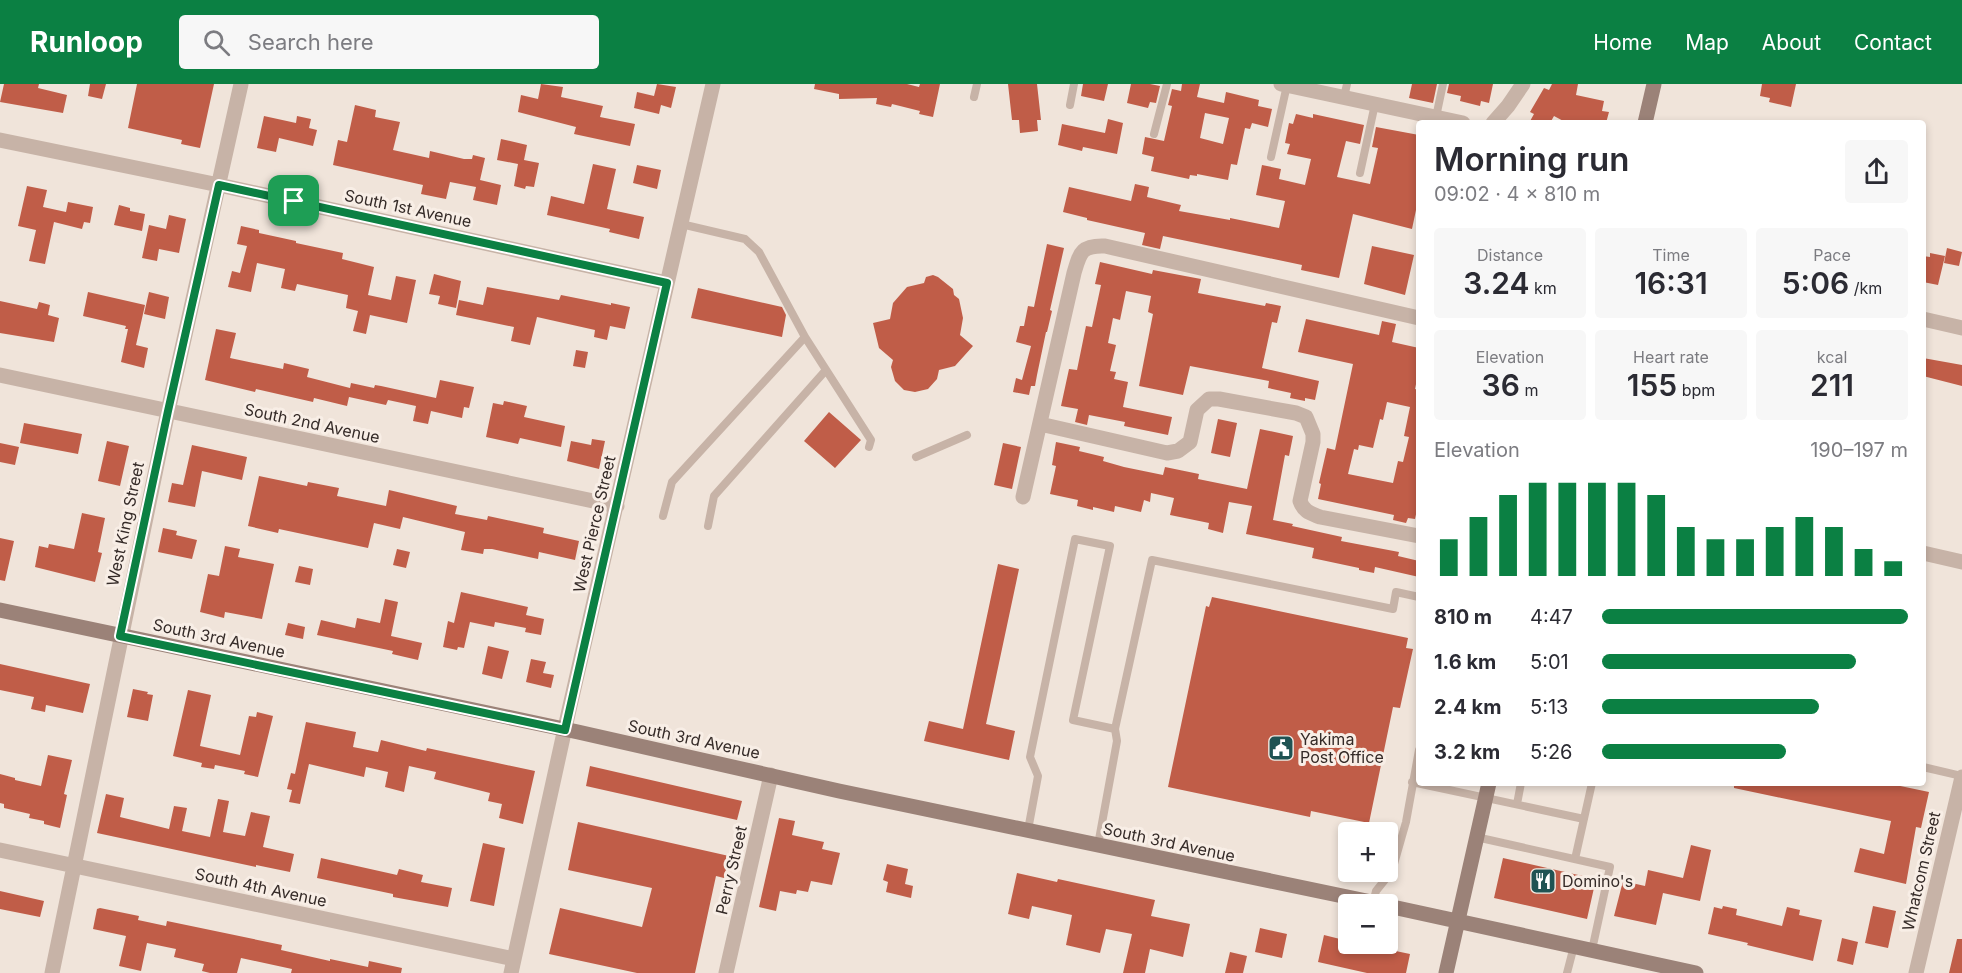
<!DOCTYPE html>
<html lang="en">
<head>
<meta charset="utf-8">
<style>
  :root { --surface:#fff; --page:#f7f7f7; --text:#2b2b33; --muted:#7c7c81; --accent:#0b8043 }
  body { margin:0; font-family:Inter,sans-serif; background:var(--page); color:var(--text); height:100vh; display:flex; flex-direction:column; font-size:22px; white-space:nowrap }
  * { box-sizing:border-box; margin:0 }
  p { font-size:20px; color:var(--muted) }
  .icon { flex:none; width:33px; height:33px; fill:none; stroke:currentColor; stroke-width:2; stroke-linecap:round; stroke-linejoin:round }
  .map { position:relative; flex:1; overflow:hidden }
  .sheet { position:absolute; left:1416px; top:36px; width:510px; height:666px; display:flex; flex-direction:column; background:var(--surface); border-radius:6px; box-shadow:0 3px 9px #0003 }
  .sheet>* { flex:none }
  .fabs { position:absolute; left:1338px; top:738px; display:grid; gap:12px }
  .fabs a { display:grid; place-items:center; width:60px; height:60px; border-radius:6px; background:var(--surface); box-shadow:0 3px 9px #0003; font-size:30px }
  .pin { position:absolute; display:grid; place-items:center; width:51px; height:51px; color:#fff; margin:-26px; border-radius:12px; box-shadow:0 3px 9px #0006 }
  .round { display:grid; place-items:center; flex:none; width:63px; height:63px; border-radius:6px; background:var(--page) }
  .head { display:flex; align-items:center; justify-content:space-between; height:102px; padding:0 18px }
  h1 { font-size:33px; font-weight:600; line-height:45px }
  .metrics { display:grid; grid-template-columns:repeat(3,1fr); gap:9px; height:102px; padding:6px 18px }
  .metrics div { display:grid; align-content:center; border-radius:6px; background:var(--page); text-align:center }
  .metrics b { font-size:30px; font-weight:600 }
  .metrics small { font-size:16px; font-weight:400 }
  .metrics p { font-size:16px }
  .chart { height:168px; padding:12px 18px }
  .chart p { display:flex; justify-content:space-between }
  .chart svg { width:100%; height:108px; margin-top:6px; stroke:var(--accent); stroke-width:6 }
  ul { padding:0 18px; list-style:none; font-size:20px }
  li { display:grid; grid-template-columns:96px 72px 1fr; align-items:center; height:45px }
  li i { height:15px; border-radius:8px; background:var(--accent) }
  header { display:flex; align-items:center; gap:36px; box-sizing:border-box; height:84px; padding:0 30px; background:var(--accent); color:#fff }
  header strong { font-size:28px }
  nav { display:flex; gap:33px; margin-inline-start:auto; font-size:21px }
  .search { width:420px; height:54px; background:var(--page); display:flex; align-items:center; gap:15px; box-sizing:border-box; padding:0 21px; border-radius:6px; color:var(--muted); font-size:22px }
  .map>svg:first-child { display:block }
  .building { fill:#c05d48; fill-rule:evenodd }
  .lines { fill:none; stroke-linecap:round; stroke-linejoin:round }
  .lane { stroke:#c7b3a7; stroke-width:8 }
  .street { stroke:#c7b3a7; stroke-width:15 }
  .secondary { stroke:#9b8278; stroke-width:15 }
  .route-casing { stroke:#fff; stroke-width:12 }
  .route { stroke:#0b8043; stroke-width:8 }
  .labels { text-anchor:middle; stroke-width:6; stroke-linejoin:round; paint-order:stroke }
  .street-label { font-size:16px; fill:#342a27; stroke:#f8eee6 }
  .poi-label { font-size:16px; fill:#342a27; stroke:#f8eee6; text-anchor:start }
</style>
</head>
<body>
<header>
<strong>Runloop</strong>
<div class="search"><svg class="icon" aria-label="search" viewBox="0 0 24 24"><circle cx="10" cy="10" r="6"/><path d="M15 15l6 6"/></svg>Search here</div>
<nav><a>Home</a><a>Map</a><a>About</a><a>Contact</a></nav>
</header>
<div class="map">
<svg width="1962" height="889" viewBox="0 0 1962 889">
  <rect width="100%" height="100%" fill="#f0e4da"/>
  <path class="building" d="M 4,0 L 39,0 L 38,4 L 67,11 L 63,29 L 0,18 Z
    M 90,0 L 106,0 L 102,15 L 88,12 Z
    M 137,0 L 214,0 L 200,64 L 181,60 L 182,56 L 128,44 Z
    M 541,0 L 563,3 L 561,13 L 603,22 L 600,33 L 635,40 L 630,62 L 574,50 L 576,43 L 518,28 L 521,11 L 538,15 Z
    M 657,0 L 676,3 L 671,24 L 661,21 L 659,30 L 634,24 L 637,8 L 654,12 Z
    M 815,0 L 907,0 L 919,3 L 920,0 L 940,0 L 933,33 L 919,30 L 920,27 L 892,20 L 891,23 L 876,20 L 877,14 L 839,15 L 839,10 L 814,5 Z
    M 1008,0 L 1037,0 L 1041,36 L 1037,36 L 1038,47 L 1020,49 L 1019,36 L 1012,36 Z
    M 1083,0 L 1108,0 L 1104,17 L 1081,12 Z
    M 1131,0 L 1150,0 L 1160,2 L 1156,19 L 1150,18 L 1148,24 L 1127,19 Z
    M 1182,0 L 1200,0 L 1197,13 L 1224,19 L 1226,8 L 1259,16 L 1258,22 L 1272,25 L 1268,43 L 1252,39 L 1250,45 L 1245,44 L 1237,81 L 1231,80 L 1228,96 L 1197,90 L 1197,92 L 1190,91 L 1189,95 L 1151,87 L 1154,73 L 1142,70 L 1145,53 L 1164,57 L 1172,22 L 1168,21 L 1172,5 L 1181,7 ZM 1205,29 L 1229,34 L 1223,60 L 1200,54 Z
    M 1412,0 L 1437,0 L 1433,19 L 1409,14 Z
    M 1449,0 L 1493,0 L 1489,19 L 1481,17 L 1480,22 L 1460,17 L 1461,12 L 1447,9 Z
    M 1552,0 L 1578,0 L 1576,11 L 1604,17 L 1602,27 L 1609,28 L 1606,39 L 1567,39 L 1554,32 L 1550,39 L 1529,39 L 1534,30 L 1530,28 L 1544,4 L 1549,6 Z
    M 1762,0 L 1796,0 L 1791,23 L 1769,18 L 1770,14 L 1760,12 Z
    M 355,21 L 376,26 L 375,33 L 400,38 L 393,66 L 429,74 L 430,67 L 464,75 L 472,75 L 473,71 L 485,74 L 480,96 L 501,101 L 497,121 L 473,116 L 476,103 L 450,98 L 446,115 L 421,110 L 423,101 L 333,81 L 338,56 L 347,58 Z
    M 1296,30 L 1313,34 L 1313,30 L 1364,41 L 1360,60 L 1346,57 L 1337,93 L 1370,100 L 1378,64 L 1372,63 L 1376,43 L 1419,51 L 1419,127 L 1416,126 L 1412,145 L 1353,130 L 1339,194 L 1301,186 L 1302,181 L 1163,152 L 1160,165 L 1142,161 L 1145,149 L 1087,136 L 1087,134 L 1063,128 L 1069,103 L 1131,117 L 1135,100 L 1149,103 L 1147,113 L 1181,121 L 1179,127 L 1230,136 L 1230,134 L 1279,144 L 1285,117 L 1256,111 L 1262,81 L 1281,85 L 1279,95 L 1305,101 L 1311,75 L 1287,70 L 1290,60 L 1285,59 L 1289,39 L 1293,40 Z
    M 264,32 L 296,39 L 297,32 L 311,35 L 309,44 L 317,46 L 313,62 L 279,54 L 276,68 L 257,64 Z
    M 1108,35 L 1123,39 L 1117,70 L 1083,63 L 1082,67 L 1058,61 L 1062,40 L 1105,49 Z
    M 501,55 L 527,61 L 524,76 L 539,79 L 534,103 L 526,102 L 525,105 L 514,102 L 518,80 L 497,76 Z
    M 593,80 L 616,85 L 607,125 L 644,133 L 639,155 L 609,148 L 610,145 L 547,131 L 551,112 L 584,120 Z
    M 637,81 L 661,86 L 657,105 L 633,99 Z
    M 27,102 L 47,106 L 43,123 L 66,128 L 68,118 L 93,123 L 90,139 L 84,138 L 82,145 L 54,138 L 45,180 L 29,177 L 36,146 L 18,142 Z
    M 119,121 L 130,124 L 130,127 L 145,130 L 142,147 L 114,141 Z
    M 169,131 L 186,135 L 179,169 L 159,165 L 157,177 L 142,174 L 149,141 L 166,145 Z
    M 241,142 L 259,146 L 259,149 L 296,157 L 296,159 L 343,169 L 342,175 L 374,183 L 368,211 L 391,216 L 396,192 L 416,196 L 407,239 L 370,231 L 366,250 L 353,247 L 358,227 L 346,224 L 348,211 L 297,200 L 295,207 L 281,204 L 285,185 L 257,179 L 251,208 L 228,203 L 232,187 L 240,189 L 247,162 L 237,160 Z
    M 1047,160 L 1064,164 L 1050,226 L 1052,227 L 1047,248 L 1046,248 L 1037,291 L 1035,302 L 1031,302 L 1029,311 L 1013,308 L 1016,294 L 1022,296 L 1031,262 L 1016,258 L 1020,242 L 1024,242 L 1028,222 L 1034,223 Z
    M 1372,162 L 1414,171 L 1405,211 L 1364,200 Z
    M 1947,164 L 1962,168 L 1959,182 L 1944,179 Z
    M 1930,169 L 1945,172 L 1938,201 L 1923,198 L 1923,172 L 1930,173 Z
    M 1100,178 L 1152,190 L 1153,186 L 1201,195 L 1198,209 L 1265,222 L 1266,219 L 1281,222 L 1277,239 L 1272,238 L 1262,284 L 1319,297 L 1315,316 L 1305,314 L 1305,317 L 1290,314 L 1291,309 L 1268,304 L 1269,297 L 1190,282 L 1183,311 L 1139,302 L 1153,230 L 1148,228 L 1151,212 L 1126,207 L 1120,236 L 1113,234 L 1108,259 L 1116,261 L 1110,287 L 1116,288 L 1114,295 L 1128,298 L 1123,323 L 1172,333 L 1168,351 L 1124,342 L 1125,338 L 1089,331 L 1087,341 L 1075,338 L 1078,325 L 1061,322 L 1069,285 L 1077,286 L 1086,242 L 1092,243 L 1101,201 L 1095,200 Z
    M 434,190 L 461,197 L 456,224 L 438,220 L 440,212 L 429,210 Z
    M 933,191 L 938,193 L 953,205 L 954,211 L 959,215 L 963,234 L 960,251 L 973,262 L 955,282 L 939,286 L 937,295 L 928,305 L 915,308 L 904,306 L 895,297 L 891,283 L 893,276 L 879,264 L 873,239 L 890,235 L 893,219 L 907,203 L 924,199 L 926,193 Z
    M 487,203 L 559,216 L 561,211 L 611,221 L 611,219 L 630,223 L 625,245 L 610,242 L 607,256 L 594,253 L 595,246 L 537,233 L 530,261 L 511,257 L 514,243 L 456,231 L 459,216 L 483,221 Z
    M 698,204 L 782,223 L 786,231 L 782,253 L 691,234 Z
    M 88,208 L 145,221 L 136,261 L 148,264 L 144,284 L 121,278 L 128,245 L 125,245 L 126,242 L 83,232 Z
    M 149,208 L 169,213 L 165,235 L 144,230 Z
    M 0,217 L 37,225 L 39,218 L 50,221 L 48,231 L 59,234 L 54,258 L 0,249 Z
    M 1306,235 L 1379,251 L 1382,237 L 1396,240 L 1392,258 L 1419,264 L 1419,286 L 1415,305 L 1419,306 L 1419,417 L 1415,435 L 1408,434 L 1406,439 L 1393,436 L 1394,431 L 1318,415 L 1321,400 L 1319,399 L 1327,364 L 1335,366 L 1353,280 L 1298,268 ZM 1387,318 L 1410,323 L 1404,352 L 1409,353 L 1403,378 L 1398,377 L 1393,399 L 1348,390 L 1354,365 L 1358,366 L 1359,361 L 1373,364 L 1380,335 L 1383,336 Z
    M 216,245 L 236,249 L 230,274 L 283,285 L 284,279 L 309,285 L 307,293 L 350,304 L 351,299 L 374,304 L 375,301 L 381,302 L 436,314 L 440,296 L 474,303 L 469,324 L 464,323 L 462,334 L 431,327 L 428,340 L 413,337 L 416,322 L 388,316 L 386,321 L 349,313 L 347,322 L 314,314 L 313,318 L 256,305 L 255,308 L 205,296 Z
    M 576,266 L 588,268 L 585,284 L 573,282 Z
    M 1923,274 L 1962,281 L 1962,302 L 1923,292 Z
    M 504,317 L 527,322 L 524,333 L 565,342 L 561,363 L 520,354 L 518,360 L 486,353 L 493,319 L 503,321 Z
    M 829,328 L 861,356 L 835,384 L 804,357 Z
    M 1218,335 L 1237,339 L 1230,373 L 1211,369 Z
    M 24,339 L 82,350 L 78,370 L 20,359 Z
    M 1260,345 L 1293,352 L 1289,372 L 1285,371 L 1273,436 L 1293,440 L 1292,442 L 1342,453 L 1341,457 L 1399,468 L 1398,472 L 1419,477 L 1419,493 L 1375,483 L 1374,489 L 1359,486 L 1359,484 L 1312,474 L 1314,464 L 1246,450 L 1252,422 L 1229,418 L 1223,449 L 1208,445 L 1209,439 L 1170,431 L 1174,414 L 1151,409 L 1150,418 L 1144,416 L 1141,428 L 1115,422 L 1114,428 L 1093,423 L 1093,426 L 1077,422 L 1078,416 L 1050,410 L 1056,382 L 1052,381 L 1056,358 L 1080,363 L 1079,367 L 1104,373 L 1103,377 L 1124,383 L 1163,391 L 1165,383 L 1199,390 L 1198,395 L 1247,405 Z
    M 592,355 L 605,357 L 599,385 L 567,377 L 571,357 L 591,361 Z
    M 107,357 L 129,362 L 120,402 L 98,397 Z
    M 0,359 L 19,363 L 15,381 L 0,378 Z
    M 1003,359 L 1021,363 L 1012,405 L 994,401 Z
    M 192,361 L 247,373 L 242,396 L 202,387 L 195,423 L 168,418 L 172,399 L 183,401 Z
    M 259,392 L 307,402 L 308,398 L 339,404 L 337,412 L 386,422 L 389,406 L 457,422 L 455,430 L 487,436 L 488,432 L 544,444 L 543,449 L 579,457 L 575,476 L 539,468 L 538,475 L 492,465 L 484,465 L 483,470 L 461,466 L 465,448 L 403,433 L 400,445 L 374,439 L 368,464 L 279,445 L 278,449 L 248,442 Z
    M 82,429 L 105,434 L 98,468 L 102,469 L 95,498 L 35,483 L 39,462 L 48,464 L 49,460 L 74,465 Z
    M 163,444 L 177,447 L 176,451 L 197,456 L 192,475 L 158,468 Z
    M 0,454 L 14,457 L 5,497 L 0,496 Z
    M 225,462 L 240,465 L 238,473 L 274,480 L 262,535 L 225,528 L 224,534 L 200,528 L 208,490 L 219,492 Z
    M 397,465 L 410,468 L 406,484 L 393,481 Z
    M 998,480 L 1019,485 L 986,640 L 1015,647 L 1009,676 L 924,657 L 929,637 L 963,645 Z
    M 299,482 L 313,485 L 310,501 L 295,498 Z
    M 461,508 L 528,523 L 526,531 L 544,535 L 541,551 L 525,548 L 526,544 L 495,538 L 494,543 L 470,538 L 464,564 L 458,563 L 457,566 L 443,563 L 448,537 L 454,539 Z
    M 1212,513 L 1408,554 L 1406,564 L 1413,565 L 1400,624 L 1393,623 L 1369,739 L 1311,727 L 1310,733 L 1168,703 L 1206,522 L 1209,523 Z
    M 385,515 L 398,518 L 391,552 L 422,559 L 418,576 L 392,570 L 393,567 L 317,551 L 321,536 L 355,544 L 357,534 L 380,539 Z
    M 288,539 L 305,543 L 303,555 L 285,551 Z
    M 488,562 L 509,567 L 502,595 L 482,590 Z
    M 531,575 L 546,578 L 543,589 L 554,591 L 551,604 L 526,598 Z
    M 0,580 L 90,600 L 83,629 L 46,621 L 45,628 L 31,625 L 34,613 L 0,606 Z
    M 133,605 L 148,608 L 147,610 L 153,611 L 148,637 L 127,633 Z
    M 188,606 L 211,611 L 200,662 L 240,671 L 249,632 L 256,633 L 257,628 L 273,632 L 258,693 L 244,690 L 245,687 L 215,681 L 214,685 L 201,683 L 202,679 L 173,672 Z
    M 306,638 L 356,648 L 353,663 L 378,668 L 381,656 L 426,667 L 427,664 L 535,687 L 523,740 L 499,734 L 502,720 L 488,717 L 490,709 L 434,695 L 436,688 L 409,682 L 404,708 L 385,703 L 388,688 L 366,683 L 364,693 L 309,680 L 300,720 L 289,718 L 292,706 L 287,705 L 291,689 L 295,690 Z
    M 48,671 L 72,676 L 64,710 L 67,711 L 60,744 L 44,740 L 44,737 L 29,734 L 30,730 L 4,724 L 4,720 L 0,719 L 0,690 L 15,694 L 15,696 L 41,702 Z
    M 590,682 L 742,717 L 737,736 L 586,702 Z
    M 1734,699 L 1886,699 L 1929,708 L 1921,744 L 1916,743 L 1906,800 L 1854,788 L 1860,764 L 1884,770 L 1891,737 L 1734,704 Z
    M 106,710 L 124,714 L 120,733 L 169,745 L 174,722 L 187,724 L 182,747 L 210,753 L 218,715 L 229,717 L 223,748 L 245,752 L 251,728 L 270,732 L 263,763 L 294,770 L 290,788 L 256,781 L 256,783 L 97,749 Z
    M 779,734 L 795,737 L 792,751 L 824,758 L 822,765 L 840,769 L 832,801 L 811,797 L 808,808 L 797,806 L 796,810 L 780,807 L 776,827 L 759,823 Z
    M 578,738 L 729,772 L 724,794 L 716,792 L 695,889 L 637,889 L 549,870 L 560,824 L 642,843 L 652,804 L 568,786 Z
    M 483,759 L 505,764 L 494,822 L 470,817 Z
    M 1691,761 L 1711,766 L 1700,817 L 1663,809 L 1656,841 L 1614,832 L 1623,797 L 1645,802 L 1648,786 L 1683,794 Z
    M 321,774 L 397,791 L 399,785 L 423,791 L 421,798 L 452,804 L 448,823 L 393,813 L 393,810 L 317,794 Z
    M 1503,774 L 1596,795 L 1587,835 L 1494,814 Z
    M 887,780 L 908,785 L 905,800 L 913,802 L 911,814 L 886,808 L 888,798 L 883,796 Z
    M 1017,789 L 1057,798 L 1058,795 L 1155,816 L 1151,832 L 1190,840 L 1183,873 L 1150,865 L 1145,889 L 1123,889 L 1132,850 L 1106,845 L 1100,869 L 1066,861 L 1072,831 L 1032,822 L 1029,835 L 1008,830 Z
    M 0,807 L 44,817 L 40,833 L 0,825 Z
    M 1723,822 L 1737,825 L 1736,831 L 1782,842 L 1787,823 L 1800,826 L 1799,831 L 1822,836 L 1813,877 L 1747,861 L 1748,859 L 1708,850 L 1714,823 L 1722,825 Z
    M 1873,822 L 1896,827 L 1888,864 L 1865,859 Z
    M 100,824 L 139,832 L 138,836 L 166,842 L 167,837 L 282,861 L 281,866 L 330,877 L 330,875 L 368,883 L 369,877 L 402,884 L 401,889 L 291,889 L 292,885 L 241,874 L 237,889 L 210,889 L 202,887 L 204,880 L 174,873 L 176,865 L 147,859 L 141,887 L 119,882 L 126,852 L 93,845 L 97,825 Z
    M 1260,844 L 1287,850 L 1282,874 L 1255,868 Z
    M 1324,851 L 1348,857 L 1348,860 L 1367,860 L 1367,861 L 1410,870 L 1406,889 L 1367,889 L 1318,878 Z
    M 1842,854 L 1858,858 L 1853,881 L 1837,877 Z
    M 1957,855 L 1962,855 L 1962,889 L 1949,889 Z
    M 1230,868 L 1247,872 L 1243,889 L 1225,889 Z"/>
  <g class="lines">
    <path class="lane" d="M 974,13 L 977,0
      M 1344,13 L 1347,0
      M 1070,21 L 1074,0
      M 1436,33 L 1443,0
      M 1154,50 L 1167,0
      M 1271,73 L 1287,1
      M 1360,89 L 1375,20
      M 681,140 L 745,155 L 759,168 L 805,253 L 871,356 L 869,363
      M 916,373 L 967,351
      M 663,432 L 672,398 L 805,253
      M 708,442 L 714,412 L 826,286
      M 1923,683 L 1962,692
      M 1412,698 L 1584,735
      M 1517,720 L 1521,699
      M 1028,746 L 1038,692 L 1030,673 L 1075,455 L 1110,462 L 1073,636 L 1115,645 L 1152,476 L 1393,525 L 1396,508 L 1419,513
      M 1476,753 L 1610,783 L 1592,866
      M 1098,761 L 1117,657 L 1115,645
      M 1575,775 L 1592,699
      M 1373,819 L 1376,807 L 1392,787 L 1406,738 L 1419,666
      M 1567,889 L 1574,862"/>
    <path class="street" d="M 1281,0 L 1463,39
      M 1493,39 L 1508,22 L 1523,0
      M 0,56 L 219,101 L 667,199
      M 1923,235 L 1962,244
      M 0,291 L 617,422
      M 1040,340 L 1167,369 L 1178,367 L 1190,358 L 1197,326 L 1209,315 L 1219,315 L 1296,329 L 1306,333 L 1313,350 L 1313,358 L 1300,417 C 1304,428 1310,429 1320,433 L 1419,452
      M 1023,413 L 1074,189 C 1080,169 1081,161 1105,162 L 1419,234
      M 1923,469 L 1962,478
      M 0,766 L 514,875
      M 52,889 L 168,327 L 241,0
      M 511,889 L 569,626 L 713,0
      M 726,889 L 771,691
      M 1916,889 L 1962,693"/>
    <path class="secondary" d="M 1645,39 L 1654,0
      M 0,526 L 578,648 L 839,707 L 1381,820
      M 1388,822 L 1696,889
      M 1446,889 L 1489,699"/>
  </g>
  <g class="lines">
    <g class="route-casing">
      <path id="route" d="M 219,101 L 667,199 L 565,646 L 120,552 L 168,327 Z"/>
    </g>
    <use href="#route" class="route"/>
  </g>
  <defs>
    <g id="civic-square" transform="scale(1.35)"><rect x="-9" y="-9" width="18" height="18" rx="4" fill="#1f5353" stroke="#f8eee6"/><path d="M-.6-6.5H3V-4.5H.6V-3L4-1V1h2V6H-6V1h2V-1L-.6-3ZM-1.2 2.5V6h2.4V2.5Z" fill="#fff"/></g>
    <g id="restaurant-square" transform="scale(1.35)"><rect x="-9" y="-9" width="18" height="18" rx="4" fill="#1f5353" stroke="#f8eee6"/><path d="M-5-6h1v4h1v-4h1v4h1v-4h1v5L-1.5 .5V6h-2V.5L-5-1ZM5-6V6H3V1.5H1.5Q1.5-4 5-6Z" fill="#fff"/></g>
  </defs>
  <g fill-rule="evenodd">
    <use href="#civic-square" x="1281" y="664"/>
    <use href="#restaurant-square" x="1543" y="797"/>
  </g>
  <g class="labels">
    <g class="street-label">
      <text transform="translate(408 124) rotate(12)" y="6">South 1st Avenue</text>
      <text transform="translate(312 339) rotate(12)" y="6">South 2nd Avenue</text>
      <text transform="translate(125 440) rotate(-78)" y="6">West King Street</text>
      <text transform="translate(594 440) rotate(-77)" y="6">West Pierce Street</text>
      <text transform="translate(219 554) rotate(12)" y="6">South 3rd Avenue</text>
      <text transform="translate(694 655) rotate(12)" y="6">South 3rd Avenue</text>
      <text transform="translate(1169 758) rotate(12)" y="6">South 3rd Avenue</text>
      <text transform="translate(731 786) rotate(-77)" y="6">Perry Street</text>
      <text transform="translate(1921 787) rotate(-77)" y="6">Whatcom Street</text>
      <text transform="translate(261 803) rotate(12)" y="6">South 4th Avenue</text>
    </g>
    <g class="poi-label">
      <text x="1300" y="661">Yakima<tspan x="1300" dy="18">Post Office</tspan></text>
      <text x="1562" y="803">Domino's</text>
    </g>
  </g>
</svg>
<div class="fabs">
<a>+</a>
<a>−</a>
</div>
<div class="pin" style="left:294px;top:117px;background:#1e9e55"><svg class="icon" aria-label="arrive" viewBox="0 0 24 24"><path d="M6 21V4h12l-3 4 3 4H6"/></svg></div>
<section class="sheet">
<div class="head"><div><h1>Morning run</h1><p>09:02 · 4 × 810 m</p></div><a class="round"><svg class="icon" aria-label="share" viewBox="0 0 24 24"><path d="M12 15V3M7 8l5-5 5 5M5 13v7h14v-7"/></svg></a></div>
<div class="metrics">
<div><p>Distance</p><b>3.24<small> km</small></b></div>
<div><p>Time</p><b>16:31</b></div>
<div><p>Pace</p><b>5:06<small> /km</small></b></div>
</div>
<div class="metrics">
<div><p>Elevation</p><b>36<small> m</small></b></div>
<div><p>Heart rate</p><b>155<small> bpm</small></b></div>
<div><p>kcal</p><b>211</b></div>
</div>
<div class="chart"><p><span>Elevation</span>190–197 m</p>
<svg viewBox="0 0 160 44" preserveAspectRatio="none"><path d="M5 44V29M15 44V20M25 44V11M35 44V6M45 44V6M55 44V6M65 44V6M75 44V11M85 44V24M95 44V29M105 44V29M115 44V24M125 44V20M135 44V24M145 44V33M155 44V38"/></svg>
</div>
<ul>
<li><b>810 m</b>4:47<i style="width:100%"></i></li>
<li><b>1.6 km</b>5:01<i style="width:83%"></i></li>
<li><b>2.4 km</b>5:13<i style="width:71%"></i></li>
<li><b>3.2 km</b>5:26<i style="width:60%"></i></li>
</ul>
</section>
</div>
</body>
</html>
